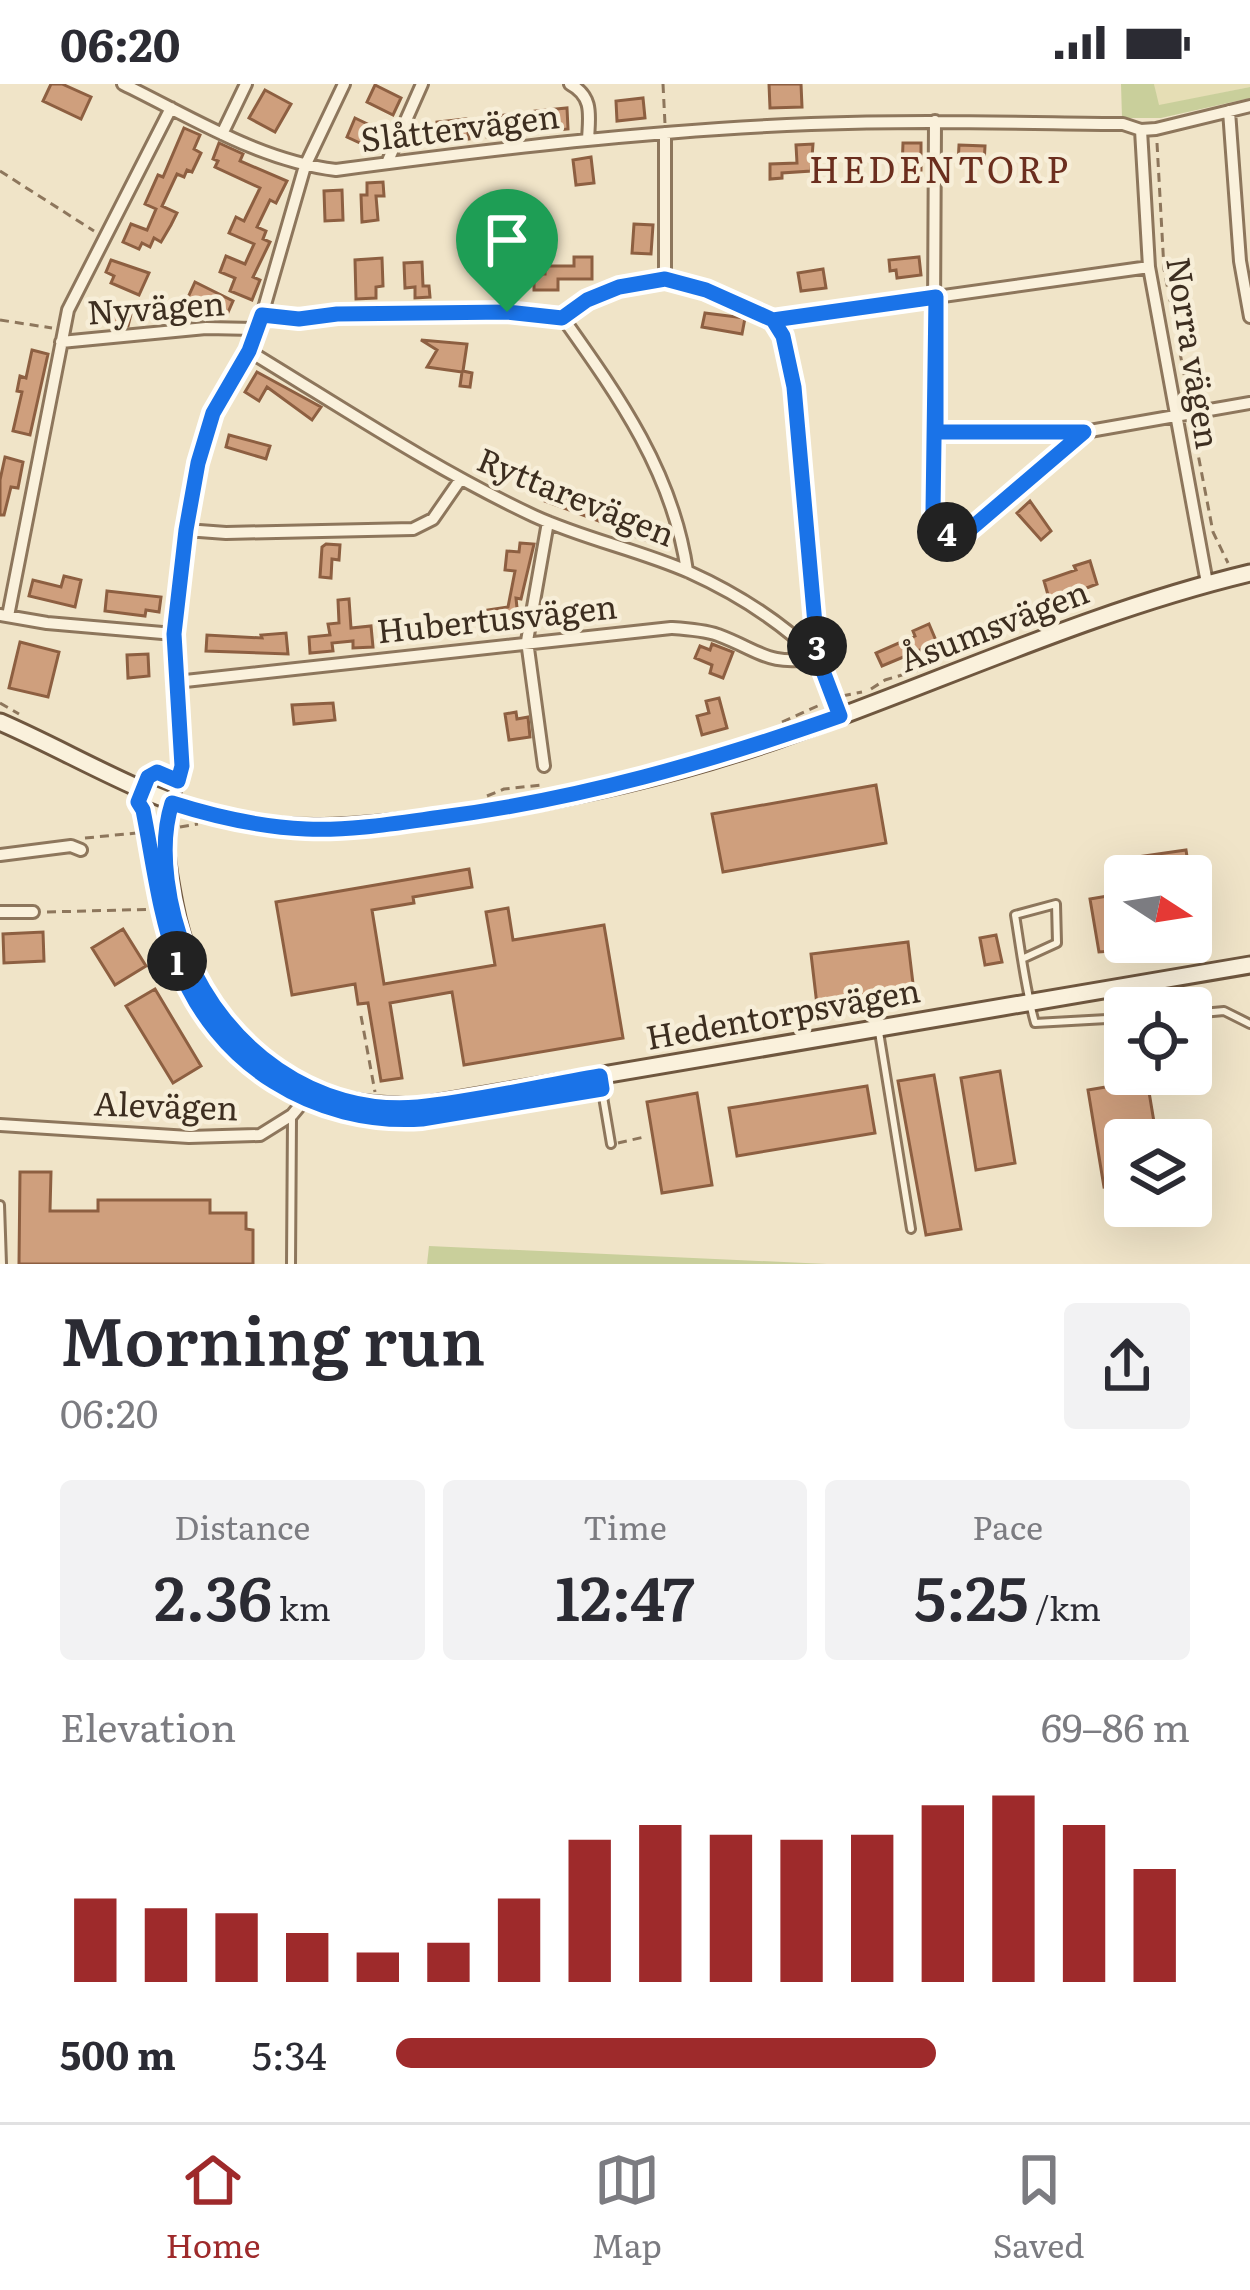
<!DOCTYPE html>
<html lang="en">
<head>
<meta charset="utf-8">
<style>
  :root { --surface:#fff; --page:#f2f2f3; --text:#2b2b33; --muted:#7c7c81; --line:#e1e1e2; --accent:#9e2a2b }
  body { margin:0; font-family:Literata,serif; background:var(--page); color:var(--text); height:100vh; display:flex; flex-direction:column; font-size:45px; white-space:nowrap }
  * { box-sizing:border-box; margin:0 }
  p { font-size:39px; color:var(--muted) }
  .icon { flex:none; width:66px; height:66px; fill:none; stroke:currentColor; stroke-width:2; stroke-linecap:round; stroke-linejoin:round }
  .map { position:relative; height:1180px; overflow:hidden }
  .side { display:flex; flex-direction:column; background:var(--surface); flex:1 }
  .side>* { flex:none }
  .needle { width:78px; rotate:102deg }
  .controls { position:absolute; left:1104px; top:771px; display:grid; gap:24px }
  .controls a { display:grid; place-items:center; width:108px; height:108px; border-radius:12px; background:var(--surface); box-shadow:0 12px 48px #0002; font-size:60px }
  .pin { position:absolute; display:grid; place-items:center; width:102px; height:102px; color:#fff; margin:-123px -51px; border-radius:50% 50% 50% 0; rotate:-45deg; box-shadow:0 0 12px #0007 }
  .pin .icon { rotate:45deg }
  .km { position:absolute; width:60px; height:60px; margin:-30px; border-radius:50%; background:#222; color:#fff; font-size:33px; line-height:60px; text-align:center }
  .round { display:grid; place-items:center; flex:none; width:126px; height:126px; border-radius:12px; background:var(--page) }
  .headline { display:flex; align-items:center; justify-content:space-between; height:204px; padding:0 60px }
  h1 { font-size:66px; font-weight:600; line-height:90px }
  .metrics { display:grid; grid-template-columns:repeat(3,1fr); gap:18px; height:204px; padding:12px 60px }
  .metrics div { display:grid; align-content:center; border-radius:12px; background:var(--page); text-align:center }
  .metrics b { font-size:60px; font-weight:600 }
  .metrics small { font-size:33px; font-weight:400 }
  .metrics p { font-size:33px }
  .chart { height:336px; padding:24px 60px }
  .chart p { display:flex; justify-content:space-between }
  .chart svg { width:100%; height:216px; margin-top:12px; stroke:var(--accent); stroke-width:6 }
  ul { padding:0 60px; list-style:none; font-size:39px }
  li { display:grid; grid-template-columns:192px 144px 1fr; align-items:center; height:90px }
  li i { height:30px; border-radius:15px; background:var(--accent) }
  .status { display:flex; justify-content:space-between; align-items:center; height:84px; padding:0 60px; background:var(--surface); direction:ltr }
  .status svg { height:33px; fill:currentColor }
  .tabs { display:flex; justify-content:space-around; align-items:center; height:168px; border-top:3px solid var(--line); background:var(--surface); font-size:33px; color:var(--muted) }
  .tabs a { display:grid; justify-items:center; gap:6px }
  .tabs .active { color:var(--accent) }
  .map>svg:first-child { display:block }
  .farmland { fill:#e6deb5 }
  .green { fill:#c9cf9b }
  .building { fill:#cf9f7d; stroke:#8d5f41; stroke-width:3 }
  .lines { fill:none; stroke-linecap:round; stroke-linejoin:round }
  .lane-casing { stroke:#8d765c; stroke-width:12 }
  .street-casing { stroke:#8d765c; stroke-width:16 }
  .secondary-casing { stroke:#6f573f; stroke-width:21 }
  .path { stroke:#8d765c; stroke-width:3; stroke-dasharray:9 6; stroke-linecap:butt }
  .lane { stroke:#faf1dc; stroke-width:6 }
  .street { stroke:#faf1dc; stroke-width:10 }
  .secondary { stroke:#faf1dc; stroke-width:15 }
  .route-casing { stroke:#fff; stroke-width:24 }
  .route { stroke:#1a73e8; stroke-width:15 }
  .labels { text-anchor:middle; stroke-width:9; stroke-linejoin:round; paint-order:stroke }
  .street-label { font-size:33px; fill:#3d2e20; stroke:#f7eed8 }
  .neighbourhood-label { font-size:36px; letter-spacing:3px; fill:#6b2e1e; stroke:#f7eed8 }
</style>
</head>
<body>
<div class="status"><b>06:20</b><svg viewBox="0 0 49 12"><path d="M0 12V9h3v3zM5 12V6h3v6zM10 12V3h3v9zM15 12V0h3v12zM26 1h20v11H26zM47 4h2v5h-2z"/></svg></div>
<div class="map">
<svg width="1250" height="1180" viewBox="0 0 1250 1180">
  <rect width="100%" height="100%" fill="#f0e4c8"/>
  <path class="farmland" d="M 1154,0 L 1250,0 L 1250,3 L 1158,22 Z"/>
  <path class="green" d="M 1121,0 L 1154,0 L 1159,21 L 1250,3 L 1250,14 L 1161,34 L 1122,34 Z
    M 429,1162 L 827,1180 L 427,1180 Z"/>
  <path class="building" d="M 51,0 L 62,0 L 91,13 L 81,35 L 43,17 Z
    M 769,0 L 801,0 L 802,23 L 770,24 Z
    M 375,1 L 401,14 L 393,31 L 367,18 Z
    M 265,6 L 291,20 L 275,48 L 249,34 Z
    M 643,14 L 645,34 L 617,37 L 616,17 Z
    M 567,24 L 568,45 L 537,48 L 535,27 Z
    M 514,30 L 515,51 L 487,53 L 485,33 Z
    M 355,34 L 380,46 L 373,65 L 347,53 Z
    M 466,35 L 469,55 L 439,59 L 437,38 Z
    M 184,44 L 200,51 L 194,65 L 201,69 L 192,88 L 187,86 L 184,93 L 177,90 L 162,122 L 177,129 L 171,141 L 161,158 L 154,154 L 150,163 L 142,159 L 139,165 L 123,158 L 131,140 L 147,146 L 156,125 L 145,120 L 158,91 L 163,93 Z
    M 219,59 L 243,70 L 240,77 L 287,97 L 276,119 L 270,116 L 257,143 L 266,147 L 263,155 L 270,158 L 253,193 L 260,196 L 252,216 L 230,207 L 235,194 L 220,188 L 226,172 L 245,180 L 254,160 L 229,149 L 236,133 L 244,137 L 260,104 L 215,83 L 218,77 L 213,75 Z
    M 903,59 L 921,59 L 921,86 L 902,86 Z
    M 813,60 L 811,87 L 782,89 L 782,94 L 770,95 L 770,80 L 797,79 L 796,61 Z
    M 959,61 L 985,62 L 984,81 L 958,80 Z
    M 591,73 L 594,99 L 576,101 L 573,76 Z
    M 383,98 L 384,112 L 376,112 L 378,136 L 362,138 L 361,111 L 367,111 L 367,99 Z
    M 342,106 L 343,136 L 325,137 L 324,107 Z
    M 634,140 L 653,141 L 651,170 L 632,169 Z
    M 574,173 L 592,173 L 592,195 L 558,195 L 558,206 L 534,206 L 534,190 L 545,190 L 545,182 L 574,182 Z
    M 919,173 L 921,191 L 897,194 L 896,186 L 890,187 L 889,176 Z
    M 382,174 L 383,202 L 376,203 L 376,214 L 356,215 L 355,176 Z
    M 111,176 L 149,189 L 139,211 L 111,199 L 114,192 L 106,188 Z
    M 422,178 L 423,202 L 429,202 L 430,213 L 415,214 L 415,203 L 405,204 L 404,179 Z
    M 823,185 L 826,204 L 801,207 L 798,189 Z
    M 195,198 L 233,217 L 226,233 L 213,227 L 210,232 L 185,220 Z
    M 94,217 L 132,226 L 128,242 L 100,236 L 101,232 L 91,230 Z
    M 705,229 L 745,234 L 742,250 L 702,243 Z
    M 421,256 L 467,260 L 463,287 L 472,289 L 470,303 L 460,302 L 462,288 L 427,283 L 437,266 Z
    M 32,266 L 48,270 L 30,351 L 13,347 L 22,308 L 17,307 L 20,292 L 26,294 Z
    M 257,288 L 321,323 L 312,336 L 267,303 L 259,317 L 245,308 Z
    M 229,351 L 270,362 L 266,375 L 226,363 Z
    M 5,373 L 23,378 L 18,404 L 11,403 L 4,431 L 0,431 L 0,396 Z
    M 551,401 L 604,423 L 599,437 L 545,417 Z
    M 1030,417 L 1051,447 L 1041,456 L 1017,429 Z
    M 634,436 L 669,450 L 666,464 L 629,450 Z
    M 520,459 L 534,460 L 521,515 L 516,514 L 519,544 L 502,546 L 501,539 L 491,540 L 488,526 L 508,523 L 515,487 L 505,486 L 507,467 L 519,468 Z
    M 326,460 L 340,461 L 339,476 L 332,475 L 331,494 L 320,493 L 322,463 Z
    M 1090,477 L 1097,500 L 1050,518 L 1044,497 L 1076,486 L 1074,482 Z
    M 64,492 L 81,496 L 75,523 L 29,512 L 33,496 L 61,503 Z
    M 107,507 L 161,513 L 159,528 L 146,526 L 145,532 L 105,527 Z
    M 349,515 L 351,544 L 371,542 L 373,563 L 353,564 L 353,557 L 332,559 L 333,567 L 310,569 L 309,553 L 330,551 L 328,540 L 339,539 L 338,516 Z
    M 929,540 L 937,559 L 882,582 L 876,569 L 915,552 L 913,547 Z
    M 286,549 L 288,570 L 206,567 L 207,551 L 262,554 L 261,551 Z
    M 20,558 L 59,568 L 48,613 L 9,604 Z
    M 712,560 L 733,568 L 723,594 L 710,589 L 712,581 L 695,574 L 700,562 L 710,566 Z
    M 148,570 L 149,592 L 128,594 L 127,571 Z
    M 719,614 L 727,644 L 702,651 L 697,632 L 709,629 L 706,617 Z
    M 333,619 L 335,636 L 294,640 L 292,621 Z
    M 516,628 L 517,635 L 528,633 L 530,653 L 509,656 L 505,630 Z
    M 876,701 L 886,759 L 723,788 L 712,730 Z
    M 1186,766 L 1190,792 L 1125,792 L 1123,775 Z
    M 469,785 L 472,803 L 413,813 L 414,819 L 372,826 L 384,900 L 495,881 L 486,828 L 508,824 L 513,856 L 604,841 L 623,954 L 464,981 L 452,908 L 390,919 L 402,994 L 381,997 L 368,919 L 358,920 L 355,900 L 292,911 L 276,818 Z
    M 1125,809 L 1125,858 L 1132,858 L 1122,874 L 1112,867 L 1099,868 L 1090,815 Z
    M 123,845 L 146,882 L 115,901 L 92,864 Z
    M 43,848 L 44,877 L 4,879 L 3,850 Z
    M 996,851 L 1002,878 L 985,881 L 980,854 Z
    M 908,858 L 914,908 L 817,921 L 811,870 Z
    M 155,905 L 201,982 L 173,999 L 126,922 Z
    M 1000,987 L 1015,1079 L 976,1086 L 961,994 Z
    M 934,991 L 961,1145 L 926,1151 L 898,997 Z
    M 1147,996 L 1157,1056 L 1125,1056 L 1125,1100 L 1104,1103 L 1088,1006 Z
    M 867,1002 L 875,1049 L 737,1072 L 729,1024 Z
    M 697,1009 L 712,1101 L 662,1109 L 647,1018 Z
    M 20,1088 L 51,1088 L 50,1127 L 98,1127 L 98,1116 L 210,1116 L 210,1129 L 246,1129 L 246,1145 L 253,1146 L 253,1180 L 19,1180 Z"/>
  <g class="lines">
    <g class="lane-casing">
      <path id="lane" d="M 1022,875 L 1057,859 L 1056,820 L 1015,831 C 1021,867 1025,904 1035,939 L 1125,934
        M 1191,930 L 1224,927 L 1250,940
        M 879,948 L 911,1145
        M 600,995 L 611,1060
        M 0,1121 L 2,1180
        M 291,1180 L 292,1034"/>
    </g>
    <g class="street-casing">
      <path id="street" d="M 123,0 C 191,33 260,77 336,86 C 494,65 653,46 811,40 C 915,36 1019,39 1123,40 L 1141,46 L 1156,45 L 1250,22
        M 570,0 C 594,13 589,32 588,56
        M 1229,27 L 1240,177 L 1250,233
        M 935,37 L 933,428 L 941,447 L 967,449 L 1084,348
        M 1141,46 L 1149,183 L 1207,499
        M 665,49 L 665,195 C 705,206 761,216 783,252 L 803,374 L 818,574 L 840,633
        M 222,50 L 246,0
        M 387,79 L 422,0
        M 262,231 C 361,241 463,214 563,234 C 595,210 626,202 665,195
        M 563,234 C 619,313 673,389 687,487
        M 773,236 L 1149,183
        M 61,258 L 206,244 L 255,245
        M 249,267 C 343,324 434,385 534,432 C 584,455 639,466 689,488 C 738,510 780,537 818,574
        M 936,348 L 1084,348 L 1250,319
        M 186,446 L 226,449 L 413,445 L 433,435 L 460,396
        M 0,531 L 47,539 L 174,550
        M 8,532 L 68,226 L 171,24
        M 176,598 L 671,544 C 686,545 703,546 718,551 C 763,568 766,582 818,574
        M 544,682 L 527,557 L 548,438
        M 172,719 L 181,682 L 174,550 L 198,379 L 213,329 L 249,267 L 262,231 L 305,82 L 344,0
        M 0,771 L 71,762 L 81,766
        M 0,828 L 33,828
        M 0,1041 L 189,1053 L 260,1051 L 292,1031 L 312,1007"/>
    </g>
    <g class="secondary-casing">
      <path id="secondary" d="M 0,638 C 74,670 146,716 225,734 C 298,751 369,742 442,733 C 557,718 669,693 778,655 C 936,600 1087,528 1250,489
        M 172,719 C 161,754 167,784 174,820 C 189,899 235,975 314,1007 C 345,1020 382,1022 415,1023 L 1250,881"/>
    </g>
    <path class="path" d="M 663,0 L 665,40
      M 1157,59 L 1164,185 L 1189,316
      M 0,87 L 94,147
      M 0,236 L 52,244
      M 1193,344 L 1213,448 L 1228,479
      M 871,605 L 885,596 L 929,583
      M 842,612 L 862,608
      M 0,619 L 19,630
      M 782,638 L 822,620
      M 146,692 L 157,688 L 165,691
      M 487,712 L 504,705 L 542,701
      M 140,722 L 151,765
      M 180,743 L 198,740
      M 85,754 L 147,748
      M 47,828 L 163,825
      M 361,932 L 375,1008
      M 618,1059 L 644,1053"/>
    <use href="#lane" class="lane"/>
    <use href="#street" class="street"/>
    <use href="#secondary" class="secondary"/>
  </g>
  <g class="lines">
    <g class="route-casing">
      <path id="route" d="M 507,228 L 337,230 L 299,235 L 262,231 L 249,267 L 213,329 L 198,379 L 186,446 L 174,550 L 182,682 L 178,697 L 157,688 L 148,693 L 138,718 L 143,726 C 153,776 159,830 177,878 C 215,981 315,1042 422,1035 L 602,1005 L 600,992 C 540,1002 478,1017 418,1023 C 315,1032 225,964 187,872 C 169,827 157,765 172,719 C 216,733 260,743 306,745 C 351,747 398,739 442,733 C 580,715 709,678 840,632 L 818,574 L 794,303 L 783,252 L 773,236 L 936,213 L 936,348 L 1084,348 L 967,448 L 940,448 L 933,428 L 936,213 L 773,236 L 706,206 L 665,195 L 619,203 L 587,216 L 562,234 L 507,228"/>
    </g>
    <use href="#route" class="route"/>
  </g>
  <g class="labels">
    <g class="street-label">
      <text transform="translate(460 44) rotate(-7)" y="12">Slåttervägen</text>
      <text transform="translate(156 224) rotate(-4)" y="12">Nyvägen</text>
      <text transform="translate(1193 269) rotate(81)" y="12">Norra vägen</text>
      <text transform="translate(576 413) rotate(22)" y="12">Ryttarevägen</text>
      <text transform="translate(497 535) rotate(-6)" y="12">Hubertusvägen</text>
      <text transform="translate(994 542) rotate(-21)" y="12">Åsumsvägen</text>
      <text transform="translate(783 930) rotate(-10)" y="12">Hedentorpsvägen</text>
      <text transform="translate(166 1022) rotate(2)" y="12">Alevägen</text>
    </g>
    <g class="neighbourhood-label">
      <text x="940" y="99">HEDENTORP</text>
    </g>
  </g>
</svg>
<div class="controls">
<a><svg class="needle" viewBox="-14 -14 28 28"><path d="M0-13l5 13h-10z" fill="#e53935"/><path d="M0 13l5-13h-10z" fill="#7c7c81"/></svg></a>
<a><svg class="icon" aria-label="locate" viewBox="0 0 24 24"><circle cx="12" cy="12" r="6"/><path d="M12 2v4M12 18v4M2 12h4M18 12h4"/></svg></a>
<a><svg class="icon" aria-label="layers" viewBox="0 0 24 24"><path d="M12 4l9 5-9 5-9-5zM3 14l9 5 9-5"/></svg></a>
</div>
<div class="pin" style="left:507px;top:228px;background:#1e9e55"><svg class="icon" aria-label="arrive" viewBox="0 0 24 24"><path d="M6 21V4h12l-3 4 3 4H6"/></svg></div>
<b class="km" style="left:177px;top:877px">1</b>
<b class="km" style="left:817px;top:562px">3</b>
<b class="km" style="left:947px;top:448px">4</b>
</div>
<section class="side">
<div class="headline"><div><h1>Morning run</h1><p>06:20</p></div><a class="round"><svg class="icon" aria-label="share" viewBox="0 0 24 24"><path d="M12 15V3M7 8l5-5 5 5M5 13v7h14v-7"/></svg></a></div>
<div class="metrics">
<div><p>Distance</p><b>2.36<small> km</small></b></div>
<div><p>Time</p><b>12:47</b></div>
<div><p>Pace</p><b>5:25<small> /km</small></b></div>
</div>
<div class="chart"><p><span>Elevation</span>69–86 m</p>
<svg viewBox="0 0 160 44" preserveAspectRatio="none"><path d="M5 44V27M15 44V29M25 44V30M35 44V34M45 44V38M55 44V36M65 44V27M75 44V15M85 44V12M95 44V14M105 44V15M115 44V14M125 44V8M135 44V6M145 44V12M155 44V21"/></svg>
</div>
<ul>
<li><b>500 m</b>5:34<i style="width:68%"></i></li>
</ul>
</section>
<nav class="tabs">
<a class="active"><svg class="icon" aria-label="home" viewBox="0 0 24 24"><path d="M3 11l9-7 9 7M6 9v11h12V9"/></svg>Home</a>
<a><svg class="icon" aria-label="map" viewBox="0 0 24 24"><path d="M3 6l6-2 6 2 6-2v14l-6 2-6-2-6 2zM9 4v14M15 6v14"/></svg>Map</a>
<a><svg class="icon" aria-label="saved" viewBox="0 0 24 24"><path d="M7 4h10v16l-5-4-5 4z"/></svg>Saved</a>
</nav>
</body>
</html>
